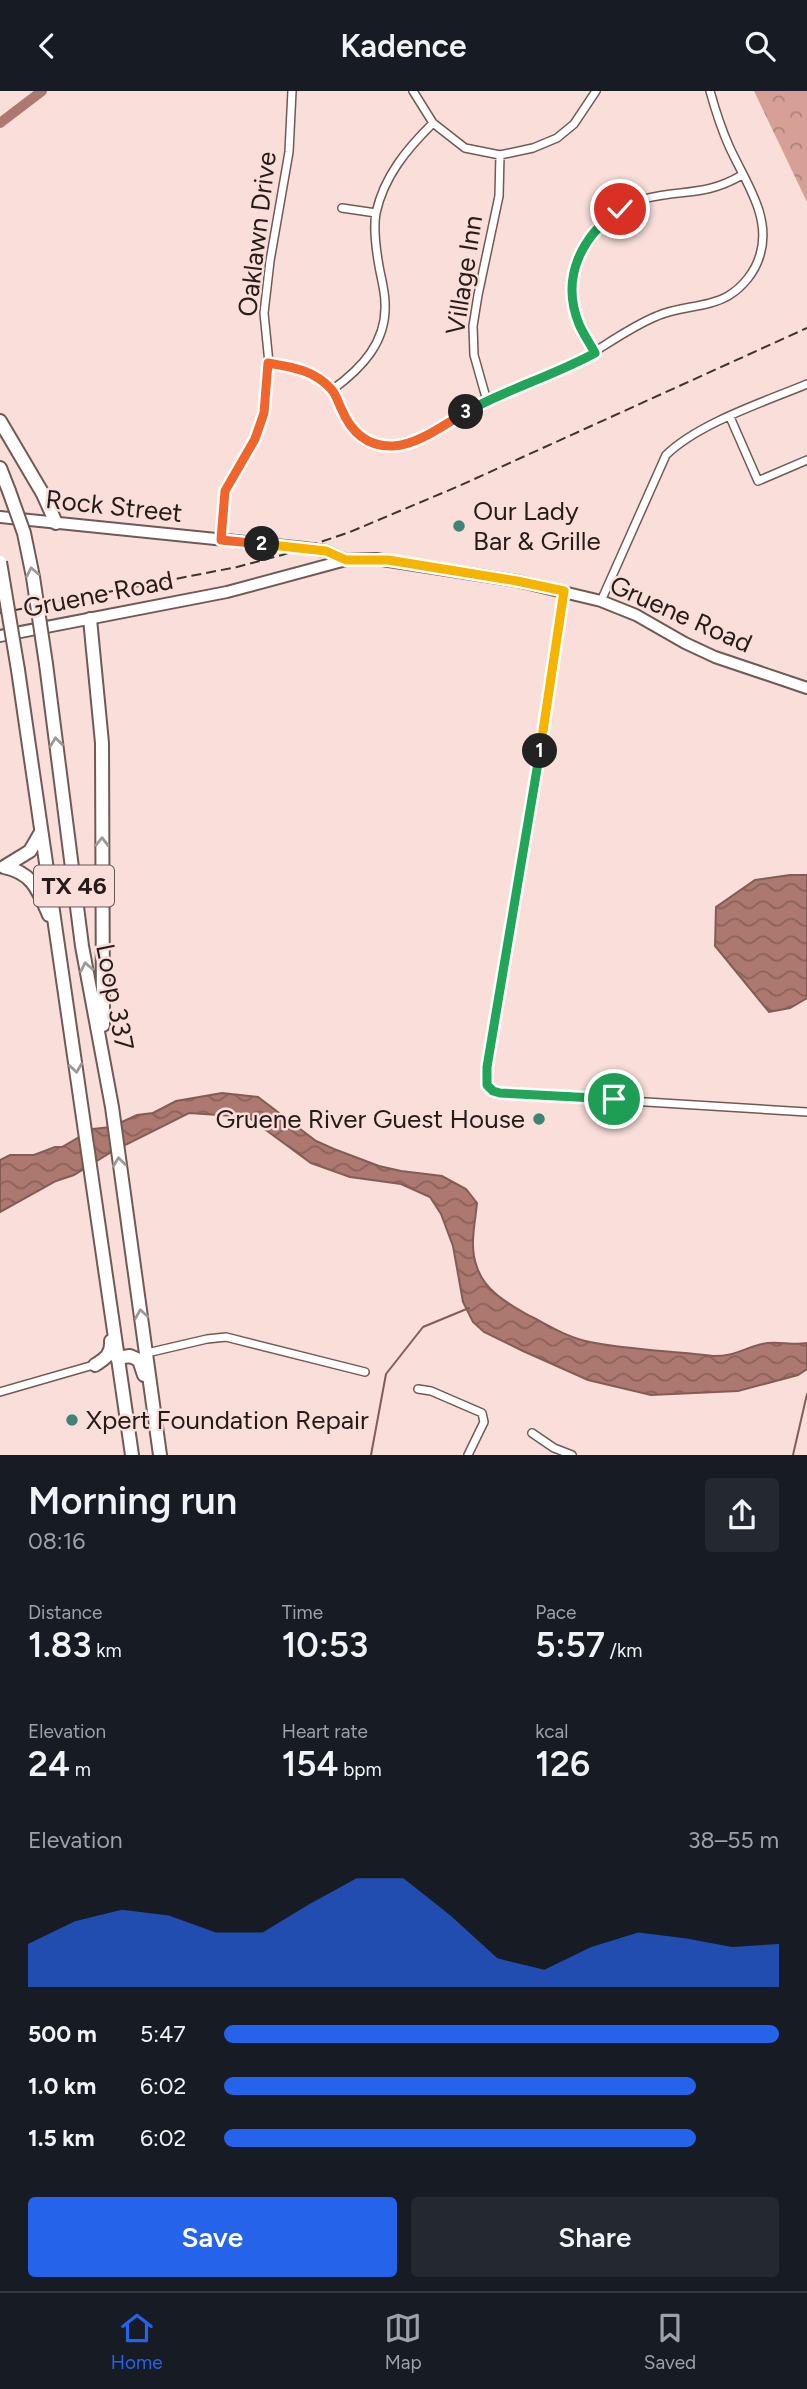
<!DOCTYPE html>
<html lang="en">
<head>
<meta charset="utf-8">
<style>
  :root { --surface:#171b24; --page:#242831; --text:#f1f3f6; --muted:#9ea1a6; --line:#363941; --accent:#2563eb }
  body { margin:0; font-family:Figtree,sans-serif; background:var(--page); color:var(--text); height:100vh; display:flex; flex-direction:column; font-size:26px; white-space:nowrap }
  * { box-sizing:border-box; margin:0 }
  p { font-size:23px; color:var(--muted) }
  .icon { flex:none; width:38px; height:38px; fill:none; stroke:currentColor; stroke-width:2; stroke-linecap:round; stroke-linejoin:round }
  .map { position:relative; height:1364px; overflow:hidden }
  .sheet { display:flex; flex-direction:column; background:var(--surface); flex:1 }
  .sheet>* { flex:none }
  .pin { position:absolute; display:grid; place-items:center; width:60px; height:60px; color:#fff; margin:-30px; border:4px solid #fff; border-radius:50%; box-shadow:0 2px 7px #0007 }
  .km { position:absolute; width:35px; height:35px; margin:-18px; border-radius:50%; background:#222; color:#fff; font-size:19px; line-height:35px; text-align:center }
  .round { display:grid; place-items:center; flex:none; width:74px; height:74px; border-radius:7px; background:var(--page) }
  .headline { display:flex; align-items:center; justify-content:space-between; height:119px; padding:0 28px }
  h1 { font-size:38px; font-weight:600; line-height:52px }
  .metrics { display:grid; grid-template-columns:repeat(3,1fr); gap:10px; height:119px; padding:7px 28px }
  .metrics div { display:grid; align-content:center }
  .metrics b { font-size:35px; font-weight:600 }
  .metrics small { font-size:19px; font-weight:400 }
  .metrics p { font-size:19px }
  .chart { height:196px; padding:14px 28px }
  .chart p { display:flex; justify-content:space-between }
  .chart svg { width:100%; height:126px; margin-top:7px; fill:var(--accent); opacity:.7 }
  .primary-button { display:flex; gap:14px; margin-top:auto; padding:14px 28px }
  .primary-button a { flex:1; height:80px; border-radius:7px; background:var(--accent); color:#fff; font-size:28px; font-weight:600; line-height:80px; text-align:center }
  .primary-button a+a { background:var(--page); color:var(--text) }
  ul { padding:0 28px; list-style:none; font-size:23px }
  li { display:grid; grid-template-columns:112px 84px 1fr; align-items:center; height:52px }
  li i { height:18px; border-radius:9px; background:var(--accent) }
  header { display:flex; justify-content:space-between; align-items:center; height:91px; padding:0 28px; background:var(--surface); font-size:32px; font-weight:600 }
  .dock { display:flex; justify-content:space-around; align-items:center; height:98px; border-top:2px solid var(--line); background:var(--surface); font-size:19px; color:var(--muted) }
  .dock a { display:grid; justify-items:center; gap:4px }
  .dock .selected { color:var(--accent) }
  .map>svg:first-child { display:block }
  .forest { fill:url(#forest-crowns) }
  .water { fill:url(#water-waves); stroke:#845c56; stroke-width:2 }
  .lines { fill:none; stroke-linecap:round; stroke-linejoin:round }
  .stream { stroke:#845c56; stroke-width:2 }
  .river { stroke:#ac786f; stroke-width:10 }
  .street-casing { stroke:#705a56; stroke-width:10 }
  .secondary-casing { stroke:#705a56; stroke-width:14 }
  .primary-casing { stroke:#705a56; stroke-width:16 }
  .street { stroke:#fff; stroke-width:7 }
  .secondary { stroke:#fff; stroke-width:10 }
  .primary { stroke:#fff; stroke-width:12 }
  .rail { stroke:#3e3330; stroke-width:2; stroke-dasharray:10 5; stroke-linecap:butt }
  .primary-bridge-casing { stroke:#705a56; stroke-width:16; stroke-linecap:butt }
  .primary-bridge { stroke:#fff; stroke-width:12 }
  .oneway { stroke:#9d9998 }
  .split-1-casing { stroke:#fff; stroke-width:14 }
  .split-2-casing { stroke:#fff; stroke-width:14 }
  .split-3-casing { stroke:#fff; stroke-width:14 }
  .split-4-casing { stroke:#fff; stroke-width:14 }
  .split-1 { stroke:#22a559; stroke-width:9 }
  .split-2 { stroke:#f5b400; stroke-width:9 }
  .split-3 { stroke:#f0652b; stroke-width:9 }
  .split-4 { stroke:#22a559; stroke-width:9 }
  .poi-dot { fill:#3f8376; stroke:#f9ded9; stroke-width:2.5 }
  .labels { text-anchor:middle; stroke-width:5; stroke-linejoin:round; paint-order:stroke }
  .shield { fill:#f9ded9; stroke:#655653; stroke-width:2 }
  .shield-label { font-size:24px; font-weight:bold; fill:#251c1a }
  .street-label { font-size:26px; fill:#251c1a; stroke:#f9ded9 }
  .poi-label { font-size:26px; fill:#251c1a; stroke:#f9ded9; text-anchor:start }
</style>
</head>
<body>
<header><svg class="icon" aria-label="back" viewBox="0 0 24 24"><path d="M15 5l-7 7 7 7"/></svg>Kadence<svg class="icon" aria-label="search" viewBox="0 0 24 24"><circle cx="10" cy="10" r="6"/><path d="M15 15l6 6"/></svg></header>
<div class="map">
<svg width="807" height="1364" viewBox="0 0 807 1364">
  <defs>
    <pattern id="forest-crowns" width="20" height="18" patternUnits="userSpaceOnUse" patternTransform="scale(1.75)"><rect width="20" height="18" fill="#d7a096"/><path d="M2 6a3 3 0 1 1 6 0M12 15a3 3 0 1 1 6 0" fill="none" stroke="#ae827a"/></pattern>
    <pattern id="water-waves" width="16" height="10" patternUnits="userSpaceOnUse" patternTransform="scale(1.75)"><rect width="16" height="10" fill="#ac786f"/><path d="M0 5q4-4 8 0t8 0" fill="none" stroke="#8c625a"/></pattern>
  </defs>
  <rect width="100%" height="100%" fill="#f9ded9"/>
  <path class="forest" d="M 754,0 L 807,0 L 807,111 Z"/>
  <path class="water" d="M 790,784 L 807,784 L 807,907 L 790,917 L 769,921 L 715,855 L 716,816 L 755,789 Z
    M 222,1002 L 258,1006 L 316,1050 L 334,1058 L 379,1075 L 401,1080 L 442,1085 L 466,1098 L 477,1112 C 475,1134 469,1155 477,1176 C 484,1199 507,1212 526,1223 C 547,1233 567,1247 590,1251 C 630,1259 673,1260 713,1265 C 736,1265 742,1258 762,1253 C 776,1249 792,1255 807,1252 L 807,1278 L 798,1284 L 738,1300 L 651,1304 L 588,1289 L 523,1260 L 484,1241 L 473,1231 L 463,1211 L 453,1155 L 441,1123 L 430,1106 L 401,1093 L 350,1086 L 311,1072 L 248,1026 L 189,1022 L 113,1060 L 74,1084 L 56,1090 L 0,1121 L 0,1069 L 10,1064 L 34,1064 L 55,1056 L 62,1056 L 93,1038 L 111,1036 L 137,1024 L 153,1022 L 176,1010 Z"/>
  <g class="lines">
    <path class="stream" d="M 371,1364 L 386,1283 L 423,1236 L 469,1217
      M 793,1364 L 807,1303"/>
    <path class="river" d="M 0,32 L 42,0"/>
    <g class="street-casing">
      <path id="street" d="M 413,0 L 433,32 L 465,57 L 500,64 L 533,57 L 557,47 L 574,33 L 596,0
        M 342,117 L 376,122
        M 595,262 C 588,250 580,237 576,224 C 562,173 594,121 644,108 C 681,98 705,106 742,84
        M 269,272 C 293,276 313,279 331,297 C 335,302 337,310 340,316 C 350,339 365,354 391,355 C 417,355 462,321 486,310 C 512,298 540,291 565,278 C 596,262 625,238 657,225 C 679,215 707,217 728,205 C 743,196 755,181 760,164 C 772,125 744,89 729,55 C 721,37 715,18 710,0
        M 332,299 C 362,277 387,251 385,212 C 385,200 381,187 379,175 C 376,158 373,138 376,122 C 384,85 407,58 433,32
        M 487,310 L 474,264 L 473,235 L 478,204 L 499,105 L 500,64
        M 730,326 L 758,390 L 807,369
        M 221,449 L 225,400 L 255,348 L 264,322 L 269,272 L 264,222 L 270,170 L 289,61 L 292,0
        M 564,500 L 547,612 L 487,977 L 487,994 L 493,1000 L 500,1002 L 807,1021
        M 601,510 L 666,364 C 699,332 764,311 807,293
        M 147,1262 L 207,1248 L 226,1246 L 365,1281
        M 418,1298 L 431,1300 L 482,1322 L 484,1331 L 468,1364
        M 0,1301 L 97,1273
        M 532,1342 L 554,1357 L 572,1364"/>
    </g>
    <g class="secondary-casing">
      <path id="secondary" d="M 0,426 L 304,457 L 326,460 L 346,469
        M 0,545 L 227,501 L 346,469 L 376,468 L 517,490 L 601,510 L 636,524 L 685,552 L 715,566 L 807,597"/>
    </g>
    <g class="primary-casing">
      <path id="primary" d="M 0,330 L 43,403 L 56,432
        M 0,377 L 9,400
        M 90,528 L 102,652 L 103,934
        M 46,573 L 82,855 L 112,1016 L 160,1364
        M 18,579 L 132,1364
        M 4,776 C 33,782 38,799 49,824
        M 4,776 L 30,760 L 41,741
        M 117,1267 L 130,1265 L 139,1269 L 144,1284
        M 95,1274 C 105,1268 112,1263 111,1250"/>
    </g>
    <use href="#street" class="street"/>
    <use href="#secondary" class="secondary"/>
    <use href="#primary" class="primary"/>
    <path class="rail" d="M 0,522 L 237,476 L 282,464 L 350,441 L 459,395 L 807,237"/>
    <g class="primary-bridge-casing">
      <path id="primary-bridge" d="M 9,400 L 24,442 L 33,486 L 46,573
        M 0,471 L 18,579"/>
    </g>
    <use href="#primary-bridge" class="primary-bridge"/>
  </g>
  <defs><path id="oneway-chevron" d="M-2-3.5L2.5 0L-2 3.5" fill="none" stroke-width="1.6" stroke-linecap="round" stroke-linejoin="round" transform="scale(1.75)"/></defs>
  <g class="oneway">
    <use href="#oneway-chevron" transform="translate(32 481) rotate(-101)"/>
    <use href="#oneway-chevron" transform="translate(56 651) rotate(-97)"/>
    <use href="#oneway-chevron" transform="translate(102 751) rotate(-89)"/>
    <use href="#oneway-chevron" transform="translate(86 876) rotate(-101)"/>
    <use href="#oneway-chevron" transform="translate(76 977) rotate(82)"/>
    <use href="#oneway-chevron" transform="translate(119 1071) rotate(-97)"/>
    <use href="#oneway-chevron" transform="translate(141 1223) rotate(-99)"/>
  </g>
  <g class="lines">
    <g class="split-1-casing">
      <path id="split-1" d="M 540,660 L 487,976 L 487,994 L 493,1000 L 500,1002 L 614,1008"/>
    </g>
    <g class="split-2-casing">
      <path id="split-2" d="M 262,453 L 326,460 L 346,469 L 388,469 L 517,490 L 564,500 L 540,660"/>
    </g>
    <g class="split-3-casing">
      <path id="split-3" d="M 262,453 L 221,449 L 225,400 L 255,348 L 264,322 L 268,272 C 292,276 314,279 331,298 C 336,303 338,311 341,317 C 350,339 366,356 393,355 C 418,354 445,333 466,321"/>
    </g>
    <g class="split-4-casing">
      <path id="split-4" d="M 466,321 C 507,298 553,285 595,262 C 590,252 583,243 579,233 C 560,186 582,145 620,118"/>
    </g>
    <use href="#split-1" class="split-1"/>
    <use href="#split-2" class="split-2"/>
    <use href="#split-3" class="split-3"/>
    <use href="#split-4" class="split-4"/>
  </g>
  <g class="poi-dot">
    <circle cx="459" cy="435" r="7"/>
    <circle cx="539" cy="1028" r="7"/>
    <circle cx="72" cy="1329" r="7"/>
  </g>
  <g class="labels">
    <rect class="shield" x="34" y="774.5" width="80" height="41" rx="5"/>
    <g class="shield-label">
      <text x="74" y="803">TX 46</text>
    </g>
    <g class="street-label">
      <text transform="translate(257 143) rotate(-83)" y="9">Oaklawn Drive</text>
      <text transform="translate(464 184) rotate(-81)" y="9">Village Inn</text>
      <text transform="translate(114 415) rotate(6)" y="9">Rock Street</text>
      <text transform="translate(98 503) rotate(-11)" y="9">Gruene Road</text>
      <text transform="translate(681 523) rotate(24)" y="9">Gruene Road</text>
      <text transform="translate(115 906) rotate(79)" y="9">Loop 337</text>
    </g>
    <g class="poi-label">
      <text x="473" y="429">Our Lady<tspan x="473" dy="30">Bar &amp; Grille</tspan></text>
      <text x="525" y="1037" text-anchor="end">Gruene River Guest House</text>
      <text x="86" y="1338">Xpert Foundation Repair</text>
    </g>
  </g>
</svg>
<div class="pin" style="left:614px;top:1008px;background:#1e9e55"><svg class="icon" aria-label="arrive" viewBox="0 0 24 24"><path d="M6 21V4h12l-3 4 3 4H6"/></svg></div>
<div class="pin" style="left:620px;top:118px;background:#d93025"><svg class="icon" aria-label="check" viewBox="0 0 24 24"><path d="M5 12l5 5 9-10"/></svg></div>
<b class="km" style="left:540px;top:660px">1</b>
<b class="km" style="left:262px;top:453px">2</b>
<b class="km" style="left:466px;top:321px">3</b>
</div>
<section class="sheet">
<div class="headline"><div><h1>Morning run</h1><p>08:16</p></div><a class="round"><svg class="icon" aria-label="share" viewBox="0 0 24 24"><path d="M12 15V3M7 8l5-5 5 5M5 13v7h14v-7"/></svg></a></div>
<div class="metrics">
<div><p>Distance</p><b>1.83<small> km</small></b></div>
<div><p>Time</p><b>10:53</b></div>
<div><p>Pace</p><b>5:57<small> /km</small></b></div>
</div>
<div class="metrics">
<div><p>Elevation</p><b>24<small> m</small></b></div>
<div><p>Heart rate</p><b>154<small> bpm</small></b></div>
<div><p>kcal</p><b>126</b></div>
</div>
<div class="chart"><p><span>Elevation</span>38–55 m</p>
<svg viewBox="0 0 160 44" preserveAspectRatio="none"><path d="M0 44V29L10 21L20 17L30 19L40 25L50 25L60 15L70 6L80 6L90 19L100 34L110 38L120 30L130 25L140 27L150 30L160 29V44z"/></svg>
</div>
<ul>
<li><b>500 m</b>5:47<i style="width:100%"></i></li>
<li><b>1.0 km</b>6:02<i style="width:85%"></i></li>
<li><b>1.5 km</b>6:02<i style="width:85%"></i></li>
</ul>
<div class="primary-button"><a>Save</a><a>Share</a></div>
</section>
<nav class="dock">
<a class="selected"><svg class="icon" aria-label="home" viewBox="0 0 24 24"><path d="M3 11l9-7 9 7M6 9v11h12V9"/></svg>Home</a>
<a><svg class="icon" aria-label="map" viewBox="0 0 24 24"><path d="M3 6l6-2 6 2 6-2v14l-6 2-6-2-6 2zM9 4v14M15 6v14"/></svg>Map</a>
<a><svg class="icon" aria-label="saved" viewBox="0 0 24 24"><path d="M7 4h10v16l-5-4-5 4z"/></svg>Saved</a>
</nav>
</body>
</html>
